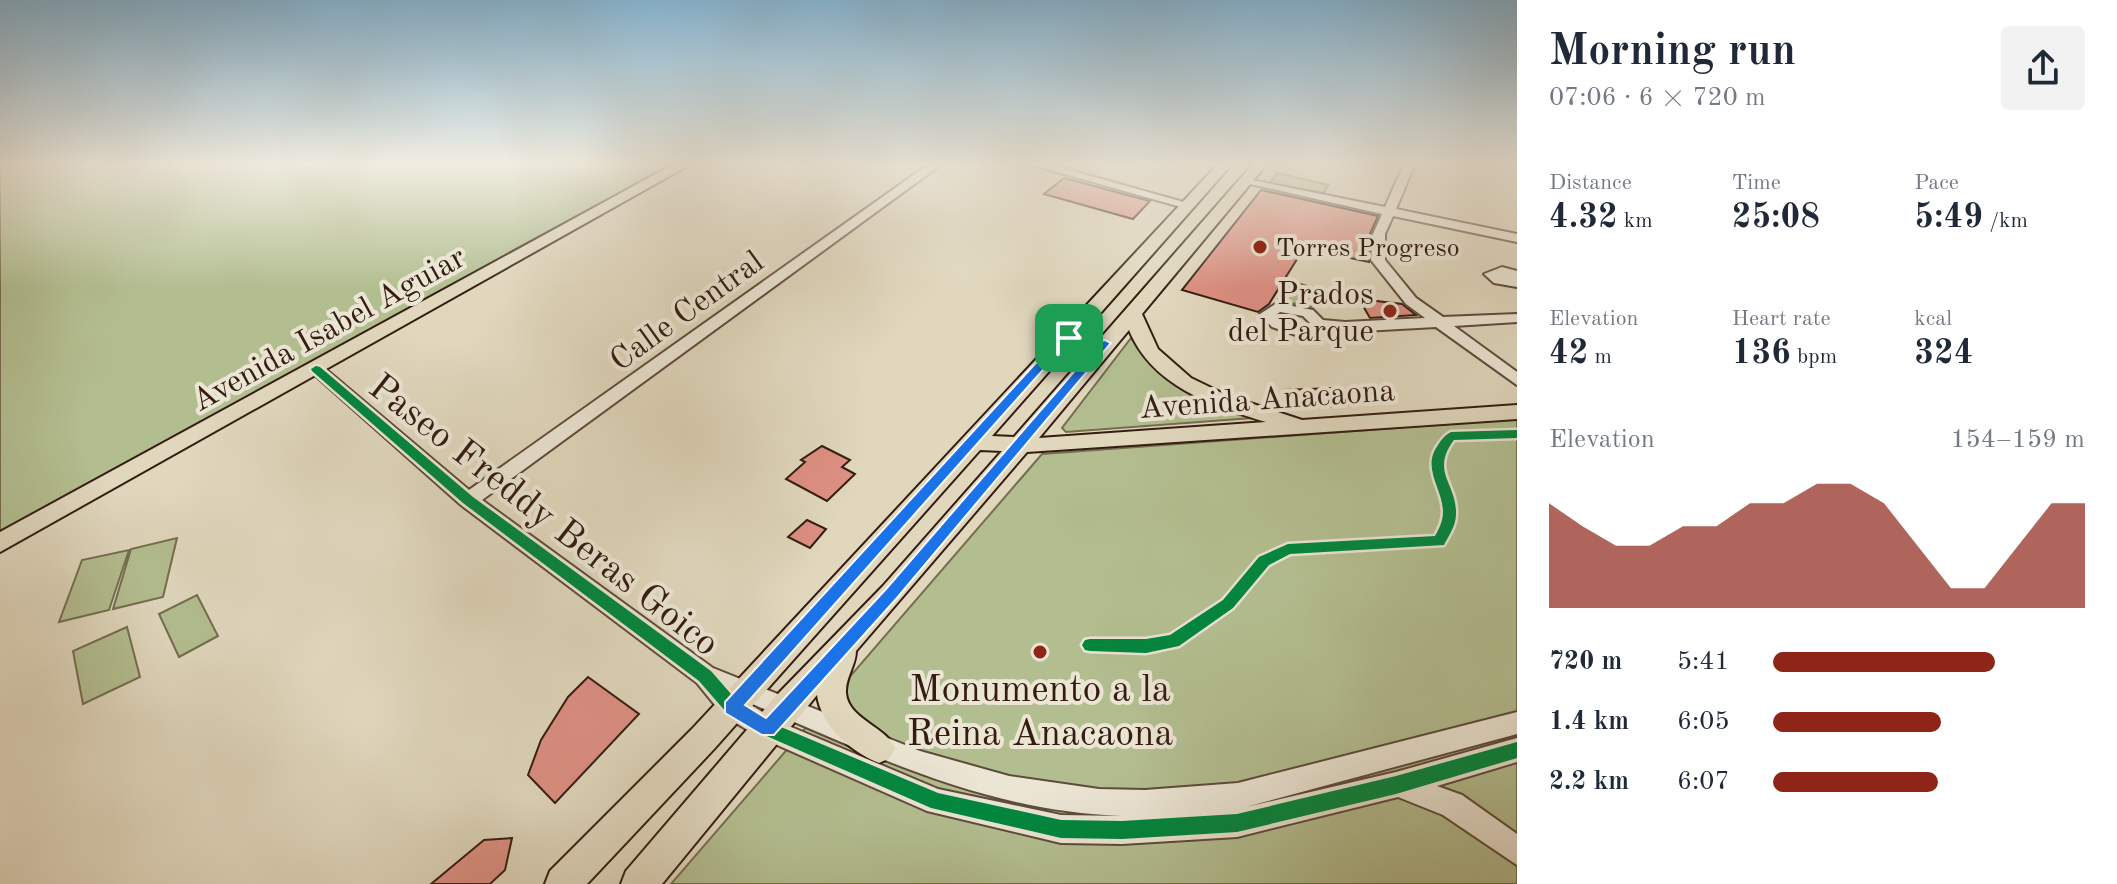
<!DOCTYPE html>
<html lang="en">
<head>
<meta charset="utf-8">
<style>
  :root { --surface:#fff; --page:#f2f2f3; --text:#1f2937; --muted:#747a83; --accent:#8f2418 }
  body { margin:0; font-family:"Old Standard TT",serif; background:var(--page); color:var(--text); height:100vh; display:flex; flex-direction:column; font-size:30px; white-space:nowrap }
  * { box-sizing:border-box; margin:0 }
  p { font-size:26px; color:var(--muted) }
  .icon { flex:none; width:44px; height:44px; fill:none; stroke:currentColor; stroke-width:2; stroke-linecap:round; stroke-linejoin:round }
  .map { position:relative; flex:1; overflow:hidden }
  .drawer { display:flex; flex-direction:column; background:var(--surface); width:600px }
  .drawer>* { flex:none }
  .pin { position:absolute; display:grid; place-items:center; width:68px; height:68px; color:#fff; margin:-34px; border-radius:16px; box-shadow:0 4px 12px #0006 }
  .round { display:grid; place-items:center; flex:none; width:84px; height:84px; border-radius:8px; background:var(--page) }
  .overview { display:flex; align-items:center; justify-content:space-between; height:136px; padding:0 32px }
  h1 { font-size:44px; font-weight:600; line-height:60px }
  .stats { display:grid; grid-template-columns:repeat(3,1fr); gap:12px; height:136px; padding:8px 32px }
  .stats div { display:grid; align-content:center }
  .stats b { font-size:34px; font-weight:600 }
  .stats small { font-size:22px; font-weight:400 }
  .stats p { font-size:22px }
  .chart { height:224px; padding:16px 32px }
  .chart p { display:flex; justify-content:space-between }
  .chart svg { width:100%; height:144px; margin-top:8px; fill:var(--accent); opacity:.7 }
  ul { padding:0 32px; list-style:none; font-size:26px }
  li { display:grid; grid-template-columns:128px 96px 1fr; align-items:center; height:60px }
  li i { height:20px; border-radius:10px; background:var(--accent) }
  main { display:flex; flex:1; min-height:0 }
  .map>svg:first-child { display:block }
  .green { fill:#b3be90; stroke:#746d50; stroke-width:2 }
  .building { fill:#de9084; stroke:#341c11; stroke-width:2 }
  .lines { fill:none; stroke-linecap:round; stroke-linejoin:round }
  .minor-casing { stroke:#5f4b3c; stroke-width:4 }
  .major-casing { stroke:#341c11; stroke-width:4 }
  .minor { fill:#ebe5d4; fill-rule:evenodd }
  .major { fill:#e0d7bd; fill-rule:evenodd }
  .cycleway-casing { stroke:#ebe5d4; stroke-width:5 }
  .cycleway { fill:#00873e; fill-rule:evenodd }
  .route { fill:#1a73e8; stroke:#fff; stroke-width:2; fill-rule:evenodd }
  .poi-dot { fill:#8f2418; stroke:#ebe5d4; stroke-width:3 }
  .labels { text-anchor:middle; stroke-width:8; stroke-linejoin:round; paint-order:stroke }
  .far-poi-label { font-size:26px; fill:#341c11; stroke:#ebe5d4; text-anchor:start }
  .poi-label { font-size:32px; fill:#341c11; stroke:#ebe5d4; text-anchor:end }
  .street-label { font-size:32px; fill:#341c11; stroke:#ebe5d4 }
  .near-street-label { font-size:38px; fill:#341c11; stroke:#ebe5d4 }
  .near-poi-label { font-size:38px; fill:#341c11; stroke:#ebe5d4 }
</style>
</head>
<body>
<main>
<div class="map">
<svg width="1517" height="884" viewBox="0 0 1517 884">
  <rect width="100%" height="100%" fill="#e0d7bd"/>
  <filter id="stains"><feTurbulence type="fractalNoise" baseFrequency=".0025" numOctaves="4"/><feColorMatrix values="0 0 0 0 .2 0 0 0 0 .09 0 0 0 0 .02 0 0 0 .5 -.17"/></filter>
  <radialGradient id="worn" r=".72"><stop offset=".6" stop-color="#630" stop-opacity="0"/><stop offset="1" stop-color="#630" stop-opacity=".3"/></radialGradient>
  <path class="green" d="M 0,164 L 672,164 L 0,534 Z
    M 1277,173 L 1328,185 L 1324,193 L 1269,184 Z
    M 1288,280 L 1349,299 L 1310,307 L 1278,300 Z
    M 1131,338 C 1172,385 1196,396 1253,418 L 1066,432 L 1062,428 Z
    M 1517,419 L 1517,884 L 671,884 L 1042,454 Z
    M 177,538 L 163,597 L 113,609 L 131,549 Z
    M 129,550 L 109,610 L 59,622 L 82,560 Z
    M 197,595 L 218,636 L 179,657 L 159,614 Z
    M 127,627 L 140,677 L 83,704 L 73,651 Z"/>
  <path class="building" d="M 1064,178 L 1127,195 L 1150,201 L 1133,219 L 1044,194 Z
    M 1261,190 L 1378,216 L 1370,234 L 1369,262 L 1304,248 L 1269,304 L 1258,312 L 1182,290 Z
    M 1359,299 L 1402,304 L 1416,315 L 1370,318 Z
    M 1334,388 L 1352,405 L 1301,408 L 1284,390 Z
    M 822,446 L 850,460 L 842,467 L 855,474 L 827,501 L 786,479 L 805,462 L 801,460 Z
    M 807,520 L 826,529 L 810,548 L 788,537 Z
    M 588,677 L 639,714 L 555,803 L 528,775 L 541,740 L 568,697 Z
    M 512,838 L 505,870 L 490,884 L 431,884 L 484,840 Z"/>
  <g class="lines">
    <g class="minor-casing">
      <path id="minor" d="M 929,164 L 942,164 L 482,500 L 713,668 L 920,751 L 1009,776 L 1099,789 L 1145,790 L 1238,783 L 1517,712 L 1517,734 L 1246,807 L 1396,772 L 1517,738 L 1517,762 L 1437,786 L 1462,795 L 1517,834 L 1517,865 L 1443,815 L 1398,797 L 1237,837 L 1122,844 L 1061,843 L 927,811 L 759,737 L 723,715 L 697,683 L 461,505 L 308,369 L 316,364 L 322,366 L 469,490 ZM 743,700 C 869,753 982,811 1122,816 L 1061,815 L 938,789 L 777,721 Z
        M 1029,164 L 1048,164 L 1194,205 L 1188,209 Z
        M 1404,164 L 1415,164 L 1396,209 L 1517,234 L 1517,242 L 1393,216 L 1385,234 L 1385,260 L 1416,298 L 1443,317 L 1517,314 L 1517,322 L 1454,326 L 1517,372 L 1517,385 L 1436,327 L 1345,332 L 1322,329 L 1299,336 L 1272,327 L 1260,314 L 1277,303 L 1313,310 L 1323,320 L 1345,322 L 1425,318 L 1406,304 L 1371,260 L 1373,234 L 1382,214 L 1241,182 L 1247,179 L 1385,207 ZM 1280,312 L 1303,316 L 1310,323 C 1297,330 1286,323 1276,315 Z
        M 1502,267 L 1517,271 L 1517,287 L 1494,283 L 1484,274 Z"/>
    </g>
    <g class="major-casing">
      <path id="major" d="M 674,164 L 691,164 L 0,552 L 0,532 Z
        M 1218,164 L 1232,164 L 992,436 L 1014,437 L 1253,164 L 1267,164 L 1142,314 L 1158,349 L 1191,378 L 1226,395 L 1302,420 L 1517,405 L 1517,419 L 1027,452 L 856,651 C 856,665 845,678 846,693 C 848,719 885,726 895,748 L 890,758 L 879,763 C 851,752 821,726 817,695 L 662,884 L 621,884 L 626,871 L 775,697 L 883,586 L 1002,451 L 980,450 L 714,749 L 587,884 L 545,884 L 550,871 L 692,729 ZM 1129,330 C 1152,386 1212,406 1266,422 L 1039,438 Z"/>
    </g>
    <use href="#minor" class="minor"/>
    <use href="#major" class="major"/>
    <g class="cycleway-casing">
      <path id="cycleway" d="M 316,366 L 320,367 L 473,497 L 711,671 L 738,702 L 774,724 L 938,793 L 1061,820 L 1122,821 L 1237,814 L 1396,776 L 1517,742 L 1517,758 L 1396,794 L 1237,832 L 1122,839 L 1061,838 L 931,808 L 762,734 L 726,712 L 699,681 L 463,503 L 312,371 L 311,369 Z
        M 1517,430 L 1517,438 L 1454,440 C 1430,472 1457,483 1456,514 C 1456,526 1449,535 1444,545 L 1290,554 L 1269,565 L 1233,608 L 1179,646 L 1146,653 L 1090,651 L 1085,650 L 1082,645 L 1085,640 L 1090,639 L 1146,639 L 1170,635 L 1223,600 L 1259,557 L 1288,544 L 1435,536 C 1439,529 1443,521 1443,512 C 1443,489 1421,468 1438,445 C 1442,439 1445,435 1451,432 Z"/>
    </g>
    <use href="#cycleway" class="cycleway"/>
  </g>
  <linearGradient id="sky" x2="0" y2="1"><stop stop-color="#86b6d4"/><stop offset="0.57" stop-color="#f1ede1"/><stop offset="1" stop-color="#f1ede1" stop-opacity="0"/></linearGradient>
  <rect width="1517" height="288" fill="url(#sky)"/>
  <path class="route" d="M 1066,330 L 1074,330 L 1076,341 L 1089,345 L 1105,340 L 1111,343 L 897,598 L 774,735 L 762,735 L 725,713 L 725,702 ZM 1066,344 L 1092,351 L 886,589 L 766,718 L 745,705 Z"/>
  <g class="poi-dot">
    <circle cx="1260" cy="247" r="8"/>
    <circle cx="1390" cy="311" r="8"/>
    <circle cx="1040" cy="652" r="8"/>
  </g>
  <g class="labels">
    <g class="far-poi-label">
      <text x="1276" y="256">Torres Progreso</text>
    </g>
    <g class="poi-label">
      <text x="1374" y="304">Prados<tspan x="1374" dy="37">del Parque</tspan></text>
    </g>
    <g class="street-label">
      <text transform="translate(686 310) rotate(-36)" y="11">Calle Central</text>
      <text transform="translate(328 328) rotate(-29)" y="11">Avenida Isabel Aguiar</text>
      <text transform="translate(1267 398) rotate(-4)" y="11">Avenida Anacaona</text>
    </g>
    <g class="near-street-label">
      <text transform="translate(545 514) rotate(38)" y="13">Paseo Freddy Beras Goico</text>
    </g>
    <g class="near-poi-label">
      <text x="1040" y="701">Monumento a la<tspan x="1040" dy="44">Reina Anacaona</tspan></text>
    </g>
  </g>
  <rect width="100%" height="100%" filter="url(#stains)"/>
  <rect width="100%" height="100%" fill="url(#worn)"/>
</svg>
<div class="pin" style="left:1069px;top:338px;background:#1e9e55"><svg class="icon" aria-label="arrive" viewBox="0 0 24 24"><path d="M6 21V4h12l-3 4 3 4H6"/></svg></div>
</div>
<section class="drawer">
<div class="overview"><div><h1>Morning run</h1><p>07:06 · 6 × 720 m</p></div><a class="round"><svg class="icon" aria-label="share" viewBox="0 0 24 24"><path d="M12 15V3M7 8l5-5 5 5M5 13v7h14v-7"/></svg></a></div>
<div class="stats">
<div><p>Distance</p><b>4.32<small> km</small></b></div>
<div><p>Time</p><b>25:08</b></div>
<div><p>Pace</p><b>5:49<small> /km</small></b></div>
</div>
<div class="stats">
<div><p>Elevation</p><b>42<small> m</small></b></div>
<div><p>Heart rate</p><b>136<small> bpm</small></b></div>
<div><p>kcal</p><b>324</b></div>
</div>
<div class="chart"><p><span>Elevation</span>154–159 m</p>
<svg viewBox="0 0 160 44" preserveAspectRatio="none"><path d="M0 44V12L10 19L20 25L30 25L40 19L50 19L60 12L70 12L80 6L90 6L100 12L110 25L120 38L130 38L140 25L150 12L160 12V44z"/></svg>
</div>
<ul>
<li><b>720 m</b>5:41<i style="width:71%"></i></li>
<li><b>1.4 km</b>6:05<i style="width:54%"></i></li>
<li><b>2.2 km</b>6:07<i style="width:53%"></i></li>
</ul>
</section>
</main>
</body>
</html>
